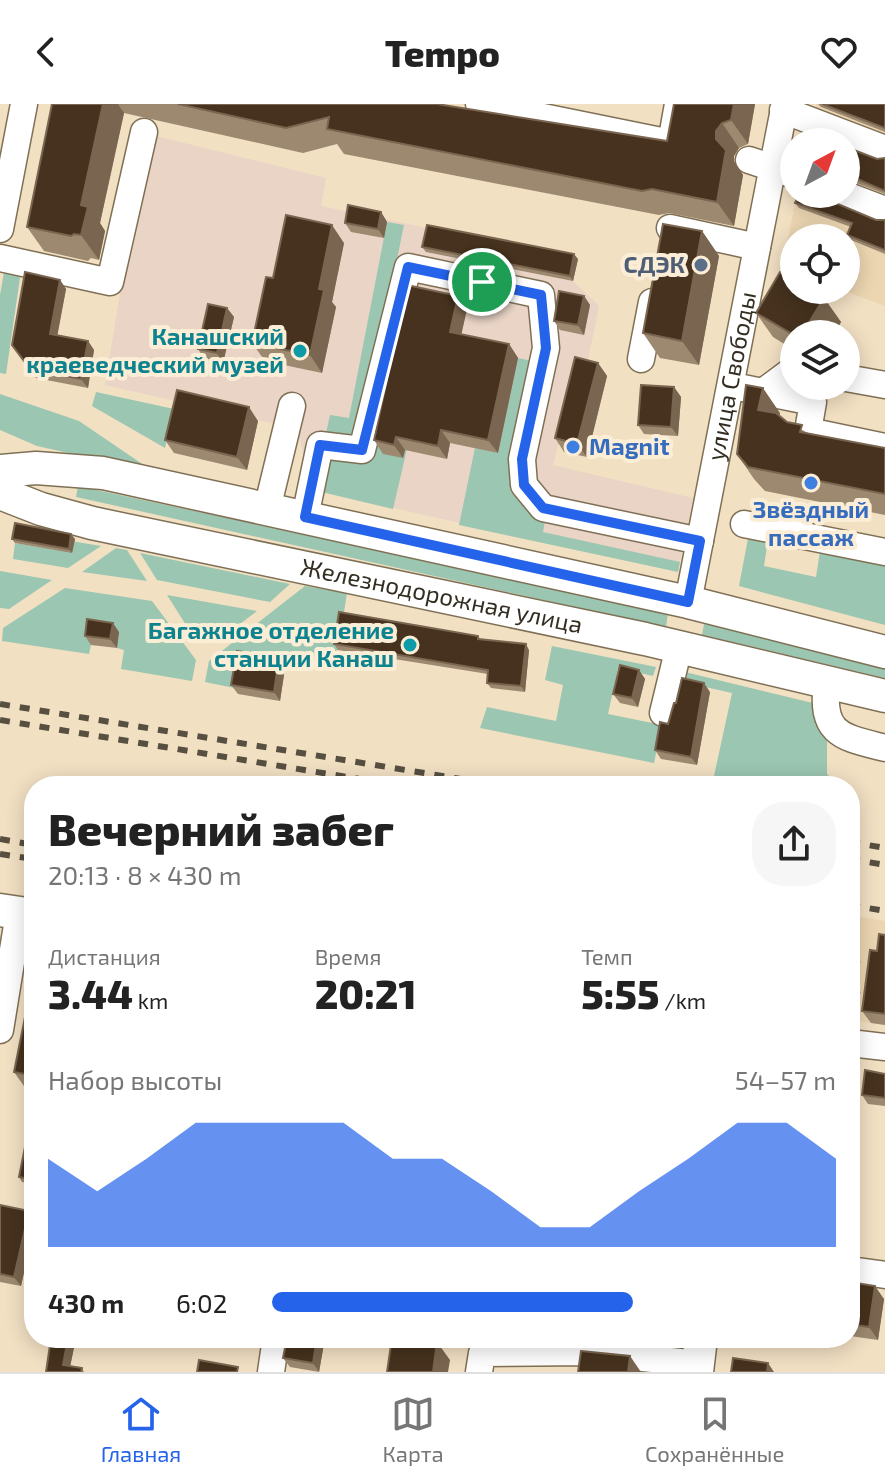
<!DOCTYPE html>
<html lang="ru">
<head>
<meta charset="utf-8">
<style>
  :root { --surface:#fff; --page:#f6f6f6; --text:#222; --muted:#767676; --line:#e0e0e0; --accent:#2563eb }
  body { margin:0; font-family:"Exo 2",sans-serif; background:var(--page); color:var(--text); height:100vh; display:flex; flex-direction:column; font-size:30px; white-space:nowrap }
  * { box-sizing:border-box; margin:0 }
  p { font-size:26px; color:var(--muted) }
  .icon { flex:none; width:44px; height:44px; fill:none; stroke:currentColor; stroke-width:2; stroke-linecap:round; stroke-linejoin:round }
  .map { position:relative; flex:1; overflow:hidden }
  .drawer { position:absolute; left:24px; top:672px; width:836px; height:572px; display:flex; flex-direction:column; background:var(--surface); border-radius:32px; box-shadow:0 4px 20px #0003 }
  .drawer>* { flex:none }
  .needle { width:52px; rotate:41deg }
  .buttons { position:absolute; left:780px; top:24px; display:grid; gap:16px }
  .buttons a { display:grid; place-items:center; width:80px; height:80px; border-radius:50%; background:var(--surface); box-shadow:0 4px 20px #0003; font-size:40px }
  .pin { position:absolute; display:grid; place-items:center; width:68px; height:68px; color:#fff; margin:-34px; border:4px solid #fff; border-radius:50%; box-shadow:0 2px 8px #0007 }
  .round { display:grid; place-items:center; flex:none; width:84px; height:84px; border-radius:32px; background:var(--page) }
  .summary { display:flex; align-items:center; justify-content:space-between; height:136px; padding:0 24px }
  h1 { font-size:44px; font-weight:800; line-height:60px }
  .stats { display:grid; grid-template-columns:repeat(3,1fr); gap:12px; height:136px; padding:8px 24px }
  .stats div { display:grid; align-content:center }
  .stats b { font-size:40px; font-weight:800 }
  .stats small { font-size:22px; font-weight:400 }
  .stats p { font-size:22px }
  .chart { height:224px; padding:16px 24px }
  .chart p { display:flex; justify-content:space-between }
  .chart svg { width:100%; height:144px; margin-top:8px; fill:var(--accent); opacity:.7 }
  ul { padding:0 24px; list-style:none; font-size:26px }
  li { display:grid; grid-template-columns:128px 96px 1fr; align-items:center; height:60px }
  li i { height:20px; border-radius:10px; background:var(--accent) }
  header { display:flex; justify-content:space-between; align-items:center; height:104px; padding:0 24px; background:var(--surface); font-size:36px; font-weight:800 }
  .menu { display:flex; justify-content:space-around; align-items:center; height:112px; border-top:2px solid var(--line); background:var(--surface); font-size:22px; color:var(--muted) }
  .menu a { display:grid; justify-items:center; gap:4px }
  .menu .active { color:var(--accent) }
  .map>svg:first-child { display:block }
  .commercial { fill:#e9d4c6 }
  .built { fill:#ecd6b2 }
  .green { fill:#9bc6b1 }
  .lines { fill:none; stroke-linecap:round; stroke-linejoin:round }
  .minor-casing { stroke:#7f7055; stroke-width:29 }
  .major-casing { stroke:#7f7055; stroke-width:35 }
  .minor { stroke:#fff; stroke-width:26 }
  .major { stroke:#fff; stroke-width:32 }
  .rail { stroke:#574f40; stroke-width:6; stroke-dasharray:10 10; stroke-linecap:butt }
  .wall { fill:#9c8970 }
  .shaded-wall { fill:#7a6650 }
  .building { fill:#46321e; stroke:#7a6650; stroke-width:2 }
  .route-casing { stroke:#fff; stroke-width:16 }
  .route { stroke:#2563eb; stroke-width:10 }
  .service-dot { fill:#5c6f8a; stroke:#fceed6; stroke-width:3 }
  .culture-dot { fill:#0f9aa8; stroke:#fceed6; stroke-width:3 }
  .shop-dot { fill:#3f7fe0; stroke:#fceed6; stroke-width:3 }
  .labels { text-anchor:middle; stroke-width:8; stroke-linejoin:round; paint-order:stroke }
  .service-label { font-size:24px; font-weight:bold; fill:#4e5e75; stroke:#fceed6; text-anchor:end }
  .culture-label { font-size:24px; font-weight:bold; fill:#0d838f; stroke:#fceed6; text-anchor:end }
  .street-label { font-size:24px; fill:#342e22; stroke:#fceed6 }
  .shop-label { font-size:24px; font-weight:bold; fill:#366cbe; stroke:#fceed6; text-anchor:start }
</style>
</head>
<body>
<header><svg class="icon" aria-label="back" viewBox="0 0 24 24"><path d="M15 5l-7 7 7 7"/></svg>Tempo<svg class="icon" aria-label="heart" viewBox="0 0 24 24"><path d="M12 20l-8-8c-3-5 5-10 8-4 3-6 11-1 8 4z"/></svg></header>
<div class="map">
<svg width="885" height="1268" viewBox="0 0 885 1268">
  <rect width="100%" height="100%" fill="#f2e0c3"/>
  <path class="commercial" d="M 152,31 L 326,74 L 321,102 L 578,155 L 573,177 L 599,202 L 587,261 L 578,263 L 553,361 L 693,394 L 678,468 L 313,386 L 297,325 L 105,281 L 124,165 Z"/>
  <path class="built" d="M 816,0 L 885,0 L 885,202 L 842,186 L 846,186 L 846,134 L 794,134 L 794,168 L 782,164 L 797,90 L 846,90 L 846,38 L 808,38 Z
    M 850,811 L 885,817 L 885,921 L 850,916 Z"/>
  <path class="green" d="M 387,118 L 404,121 L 363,321 L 346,338 L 325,334 L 330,311 L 349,314 Z
    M 11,165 L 21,167 L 6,270 L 0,269 L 0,191 L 4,168 Z
    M 403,194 L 410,332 L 393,405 L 313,386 L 321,355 L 333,350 L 368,358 Z
    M 518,254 L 532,257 L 510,361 L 546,412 L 543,428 L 680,458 L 678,468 L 459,421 L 475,344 L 498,349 Z
    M 96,288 L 174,305 L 165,344 L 92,302 Z
    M 0,290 L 79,317 L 154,368 L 37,342 L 0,326 Z
    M 78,382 L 668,509 L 666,523 L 76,393 Z
    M 749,429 L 768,436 L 764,462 L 816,473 L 820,447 L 885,459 L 885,521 L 739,482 Z
    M 59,435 L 101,442 L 68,464 L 13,455 L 15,439 L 57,446 Z
    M 116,444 L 127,446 L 147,477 L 82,468 Z
    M 140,449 L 290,480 L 270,498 L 157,476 Z
    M 0,467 L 52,476 L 9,505 L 0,504 Z
    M 305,482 L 347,489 L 338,546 L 285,564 L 244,556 L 239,585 L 205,578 L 209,557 Z
    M 65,484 L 152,497 L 196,556 L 192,577 L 121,565 L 124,546 L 117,544 L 119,529 L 91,541 L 89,550 L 2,537 L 3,524 Z
    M 167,491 L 257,507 L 218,537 L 193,532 Z
    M 704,520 L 885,562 L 885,574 L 702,531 Z
    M 552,542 L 656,563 L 653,572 L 618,564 L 608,610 L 662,621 L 654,659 L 480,624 L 487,603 L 556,617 L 563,581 L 545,576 Z
    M 685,568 L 817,600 L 815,620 L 827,635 L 827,670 L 838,682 L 760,682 L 714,672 L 732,589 L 683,578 Z"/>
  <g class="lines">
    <g class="minor-casing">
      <g id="minor">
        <path d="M 479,0 L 671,39 L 678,0"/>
        <path d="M 783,6 L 885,45"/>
        <path d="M 749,56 L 794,71"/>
        <path d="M 843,90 L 885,106"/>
        <path d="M 670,124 L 757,143"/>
        <path d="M 0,125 L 24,0"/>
        <path d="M 0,154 L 110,178 L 144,28"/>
        <path d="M 641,255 L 652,198"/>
        <path d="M 846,274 L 885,281"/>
        <path d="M 733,282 L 813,298 L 808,327 L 885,343"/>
        <path d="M 763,288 L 794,265"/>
        <path d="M 267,405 L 292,302"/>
        <path d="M 305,413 L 320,341 L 362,346 L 408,163 L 541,191 L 546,244 L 522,355 L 524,381 L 543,404 L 700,437"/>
        <path d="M 744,420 L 885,448"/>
        <path id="s1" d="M 688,498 L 785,0"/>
        <path d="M 827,578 C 820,631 842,633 885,644"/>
        <path d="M 663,609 L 679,543"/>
        <path d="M 0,926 L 19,809"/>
        <path d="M 850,939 L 885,943"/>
        <path d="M 850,1166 L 885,1171"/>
        <path d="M 271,1268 L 276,1234"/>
        <path d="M 479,1268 L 482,1249 L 588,1248 L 698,1260"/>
      </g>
    </g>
    <g class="major-casing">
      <g id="major">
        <path d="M 0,367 L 36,364 L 103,369 L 688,498 L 885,548"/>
        <path id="s2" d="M 0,389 L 41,405 L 92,419 L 645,535 L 885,592"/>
        <path d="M 0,806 L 34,811"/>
        <path d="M 697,1268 L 701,1234"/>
      </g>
    </g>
    <use href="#minor" class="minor"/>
    <use href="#major" class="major"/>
    <path class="rail" d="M 0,600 L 504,682
      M 0,616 L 402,682
      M 0,735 L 34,741
      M 850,738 L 885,744
      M 0,750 L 34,755
      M 850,755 L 885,761
      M 850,801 L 885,807
      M 850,858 L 885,866
      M 850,889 L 885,895"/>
  </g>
  <path class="wall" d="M 52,0 L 437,0 L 667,37 L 674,0 L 755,0 L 748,40 L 739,44 L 734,52 L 734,57 L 743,71 L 734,122 L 669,109 L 659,111 L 344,50 L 337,40 L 303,49 L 124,9 L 100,119 L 105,127 L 99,156 L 91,154 L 88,157 L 44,147 L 27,123 Z
    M 818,0 L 885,0 L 885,28 L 821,3 Z
    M 846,43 L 877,55 L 885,54 L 885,90 L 846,75 Z
    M 827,93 L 829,96 L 876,116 L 885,116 L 885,150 L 851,136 L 847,131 L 851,123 L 799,104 L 795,99 Z
    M 381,108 L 387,118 L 384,134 L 351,128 L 345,119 Z
    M 702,127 L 719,152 L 699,261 L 660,254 L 643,229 Z
    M 344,139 L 332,198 L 336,203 L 322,269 L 265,257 L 252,239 L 273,174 Z
    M 422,143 L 578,155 L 573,177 L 426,148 Z
    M 60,176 L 66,185 L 57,231 L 88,237 L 94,246 L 88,284 L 36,274 L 12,241 Z
    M 584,192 L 590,201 L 584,231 L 560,226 L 554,217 Z
    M 824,194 L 841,218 L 834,230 L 794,230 L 794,246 L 773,233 L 756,209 Z
    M 227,204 L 234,213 L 223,259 L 204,254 L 198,245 Z
    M 467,205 L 461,230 L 509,240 L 518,254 L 498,349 L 450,339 L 447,355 L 405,346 L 403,354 L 383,350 L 374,336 Z
    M 598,259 L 607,272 L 587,353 L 564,348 L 555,334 Z
    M 674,283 L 681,293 L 678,332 L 644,330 L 638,321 Z
    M 780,309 L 779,311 L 787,318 L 808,329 L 885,344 L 885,411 L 765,387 L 754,375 L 737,350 Z
    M 258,317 L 247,366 L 174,349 L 165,336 Z
    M 12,435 L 75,435 L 72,449 L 15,439 Z
    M 119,528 L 117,544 L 91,541 L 85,532 Z
    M 478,532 L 481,536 L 529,546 L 525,588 L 491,584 L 487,579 L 488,570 L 338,546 L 334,540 Z
    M 279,554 L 285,564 L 280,597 L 238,590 L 231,581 Z
    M 639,566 L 645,575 L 638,603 L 620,599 L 613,590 Z
    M 710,588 L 697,661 L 661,655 L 655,646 L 668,620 L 676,599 Z
    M 885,831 L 885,921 L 871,919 L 862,907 L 877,847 Z
    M 34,910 L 34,987 L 26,985 L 14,968 Z
    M 885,970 L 885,1002 L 868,1000 L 862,991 Z
    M 34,1045 L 34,1080 L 22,1078 L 19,1073 Z
    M 0,1101 L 34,1114 L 34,1123 L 21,1182 L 0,1178 Z
    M 850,1178 L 884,1195 L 878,1236 L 850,1232 Z
    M 36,1234 L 76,1234 L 70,1262 L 82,1264 L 84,1268 L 46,1268 L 50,1242 L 41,1240 Z
    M 325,1234 L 319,1268 L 290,1263 L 283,1254 Z
    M 607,1234 L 649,1234 L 649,1239 Z"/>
  <path class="shaded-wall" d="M 103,0 L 118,0 L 124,9 L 100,119 L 105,127 L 99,156 L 81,131 L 81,101 Z
    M 734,0 L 755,0 L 748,40 L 731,16 Z
    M 722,19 L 739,44 L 734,52 L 734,57 L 743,71 L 734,122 L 717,98 L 716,27 Z
    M 381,108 L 387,118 L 384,134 L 378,125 Z
    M 332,121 L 344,139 L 332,198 L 336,203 L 322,269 L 310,251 L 319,185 Z
    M 702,127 L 719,152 L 699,261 L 682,237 Z
    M 574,150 L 578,155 L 573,177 L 570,172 Z
    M 60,176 L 66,185 L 56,239 L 50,230 Z
    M 458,192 L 467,205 L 459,241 L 450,228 Z
    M 584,192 L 590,201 L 584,231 L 578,221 Z
    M 824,194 L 841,218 L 834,230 L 802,230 Z
    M 227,204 L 234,213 L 223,259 L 217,249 Z
    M 88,237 L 94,246 L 88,284 L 81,275 Z
    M 509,240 L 518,254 L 498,349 L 488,336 Z
    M 598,259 L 607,272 L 587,353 L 577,340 Z
    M 674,283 L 681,293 L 678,332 L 671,323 Z
    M 763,284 L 780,309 L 775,330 L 758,306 Z
    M 249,303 L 258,317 L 247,366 L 237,353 Z
    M 441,326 L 450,339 L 447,355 L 438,342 Z
    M 396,333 L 405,346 L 403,354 L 394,341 Z
    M 71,430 L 75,435 L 72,449 L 69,445 Z
    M 113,519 L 119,528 L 117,544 L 110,535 Z
    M 526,540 L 529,546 L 525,588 L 521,582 Z
    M 279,554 L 285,564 L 280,597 L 274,588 Z
    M 639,566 L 645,575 L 638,603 L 632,594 Z
    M 704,579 L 710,588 L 697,661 L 691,653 Z
    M 852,847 L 857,855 L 850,876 L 850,853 Z
    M 29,1107 L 34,1114 L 34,1123 L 21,1182 L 14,1173 Z
    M 875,1182 L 884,1195 L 878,1236 L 869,1223 Z
    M 68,1234 L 76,1234 L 69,1268 L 63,1261 Z
    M 317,1234 L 325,1234 L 319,1268 L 313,1259 Z
    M 437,1238 L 450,1256 L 448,1268 L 433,1268 Z
    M 630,1252 L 641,1268 L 628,1268 Z
    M 768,1259 L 774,1268 L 767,1268 Z"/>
  <path class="building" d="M 52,0 L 103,0 L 81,101 L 88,103 L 81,131 L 74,130 L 71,132 L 27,123 Z
    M 178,0 L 437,0 L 667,37 L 674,0 L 734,0 L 731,16 L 722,19 L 716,27 L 716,35 L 726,46 L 717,98 L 652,85 L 642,87 L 327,25 L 329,13 L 286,24 Z
    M 822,0 L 885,0 L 885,24 Z
    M 814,31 L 832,38 L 812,38 Z
    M 846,43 L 877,55 L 885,54 L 885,87 L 846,70 Z
    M 799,90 L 825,90 L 828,96 L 876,116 L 885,116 L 885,146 L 847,131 L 852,119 L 795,99 Z
    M 348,101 L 381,108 L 378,125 L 345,119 Z
    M 286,111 L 332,121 L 319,185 L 324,186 L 310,251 L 252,239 L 266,173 L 273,174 Z
    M 663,120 L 702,127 L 682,237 L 643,229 Z
    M 427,121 L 574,150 L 570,172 L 422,143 Z
    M 25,168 L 60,176 L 50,230 L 88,237 L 81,275 L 30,265 L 12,241 Z
    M 780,168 L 794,176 L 794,186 L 810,186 L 824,194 L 802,230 L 794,230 L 794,231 L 756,209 Z
    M 407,181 L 458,192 L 450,228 L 509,240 L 488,336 L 441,326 L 438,342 L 396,333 L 394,341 L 374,336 Z
    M 559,187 L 584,192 L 578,221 L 554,217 Z
    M 208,200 L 227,204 L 217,249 L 198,245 Z
    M 575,253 L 598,259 L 577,340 L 555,334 Z
    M 641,281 L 674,283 L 671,323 L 638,321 Z
    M 746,281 L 763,284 L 758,306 L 776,309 L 787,318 L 802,321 L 800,328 L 885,344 L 885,390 L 748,363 L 737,350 Z
    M 177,286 L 249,303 L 237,353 L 165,336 Z
    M 15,419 L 71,430 L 69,445 L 12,435 Z
    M 339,508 L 478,532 L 478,535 L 526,540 L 521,582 L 487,579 L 488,566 L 334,540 Z
    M 87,515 L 113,519 L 110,535 L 85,532 Z
    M 237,547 L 279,554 L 274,588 L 231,581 Z
    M 620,561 L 639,566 L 632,594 L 613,590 Z
    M 682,574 L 704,579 L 691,653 L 655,646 L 660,618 L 668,620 L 674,599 L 676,599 Z
    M 879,830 L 885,831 L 885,910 L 862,907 L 870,846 L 877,847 Z
    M 26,908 L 34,910 L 34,972 L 14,968 Z
    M 865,966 L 885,970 L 885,994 L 862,991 Z
    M 25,1043 L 34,1045 L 34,1076 L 19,1073 Z
    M 0,1101 L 29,1107 L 14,1173 L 0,1170 Z
    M 850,1178 L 875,1182 L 869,1223 L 850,1220 Z
    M 49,1234 L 68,1234 L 63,1261 L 82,1264 L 81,1268 L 46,1268 L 51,1234 Z
    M 287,1234 L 317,1234 L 313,1259 L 283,1254 Z
    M 392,1234 L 406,1234 L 437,1238 L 433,1268 L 387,1268 Z
    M 581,1247 L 630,1252 L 628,1268 L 578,1268 Z
    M 733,1254 L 768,1259 L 767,1268 L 731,1268 Z
    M 199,1256 L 238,1263 L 237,1268 L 197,1268 Z"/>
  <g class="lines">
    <g class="route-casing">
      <path id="route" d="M 408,163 L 541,191 L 546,244 L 522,355 L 524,381 L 543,404 L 700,437 L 688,498 L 305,413 L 320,341 L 362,346 Z"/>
    </g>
    <use href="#route" class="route"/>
  </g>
  <circle class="service-dot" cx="701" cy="161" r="8"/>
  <g class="culture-dot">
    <circle cx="300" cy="247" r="8"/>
    <circle cx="410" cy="541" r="8"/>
  </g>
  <g class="shop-dot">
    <circle cx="573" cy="343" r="8"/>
    <circle cx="811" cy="379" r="8"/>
  </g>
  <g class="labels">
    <g class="service-label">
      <text x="685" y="169">СДЭК</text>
    </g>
    <g class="culture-label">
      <text x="284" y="241">Канашский<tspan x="284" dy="28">краеведческий музей</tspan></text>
      <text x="394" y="535">Багажное отделение<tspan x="394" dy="28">станции Канаш</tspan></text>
    </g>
    <g class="street-label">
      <text dy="8" stroke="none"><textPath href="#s1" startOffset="230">улица Свободы</textPath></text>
      <text dy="8" stroke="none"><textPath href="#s2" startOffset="454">Железнодорожная улица</textPath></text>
    </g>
    <g class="shop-label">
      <text x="589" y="351">Magnit</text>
      <text x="811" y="414" text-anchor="middle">Звёздный<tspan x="811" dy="28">пассаж</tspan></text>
    </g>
  </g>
</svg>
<div class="buttons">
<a><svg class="needle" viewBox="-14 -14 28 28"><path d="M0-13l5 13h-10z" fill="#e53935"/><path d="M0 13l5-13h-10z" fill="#767676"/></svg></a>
<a><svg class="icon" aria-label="locate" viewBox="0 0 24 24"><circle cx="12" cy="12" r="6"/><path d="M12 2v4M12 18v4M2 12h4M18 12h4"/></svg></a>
<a><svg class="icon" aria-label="layers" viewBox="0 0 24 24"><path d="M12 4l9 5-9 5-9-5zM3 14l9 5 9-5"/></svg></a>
</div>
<div class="pin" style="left:482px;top:178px;background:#1e9e55"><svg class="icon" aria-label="arrive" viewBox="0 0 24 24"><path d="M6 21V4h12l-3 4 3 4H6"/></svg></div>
<section class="drawer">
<div class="summary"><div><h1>Вечерний забег</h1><p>20:13 · 8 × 430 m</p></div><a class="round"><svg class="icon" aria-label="share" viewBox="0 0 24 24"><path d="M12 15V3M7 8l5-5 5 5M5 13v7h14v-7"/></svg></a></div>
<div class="stats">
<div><p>Дистанция</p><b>3.44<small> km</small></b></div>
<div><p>Время</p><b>20:21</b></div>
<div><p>Темп</p><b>5:55<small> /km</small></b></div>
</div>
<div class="chart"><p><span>Набор высоты</span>54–57 m</p>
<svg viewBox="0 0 160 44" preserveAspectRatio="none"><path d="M0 44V17L10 27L20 17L30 6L40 6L50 6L60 6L70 17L80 17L90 27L100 38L110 38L120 27L130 17L140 6L150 6L160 17V44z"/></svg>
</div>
<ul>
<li><b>430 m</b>6:02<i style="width:64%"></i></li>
</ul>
</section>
</div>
<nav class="menu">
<a class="active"><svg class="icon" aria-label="home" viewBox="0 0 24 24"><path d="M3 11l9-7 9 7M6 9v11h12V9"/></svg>Главная</a>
<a><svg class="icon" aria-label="map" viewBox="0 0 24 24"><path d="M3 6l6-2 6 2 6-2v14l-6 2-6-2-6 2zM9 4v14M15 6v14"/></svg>Карта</a>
<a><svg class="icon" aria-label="saved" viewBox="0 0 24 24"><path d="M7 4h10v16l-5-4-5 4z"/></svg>Сохранённые</a>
</nav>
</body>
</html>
